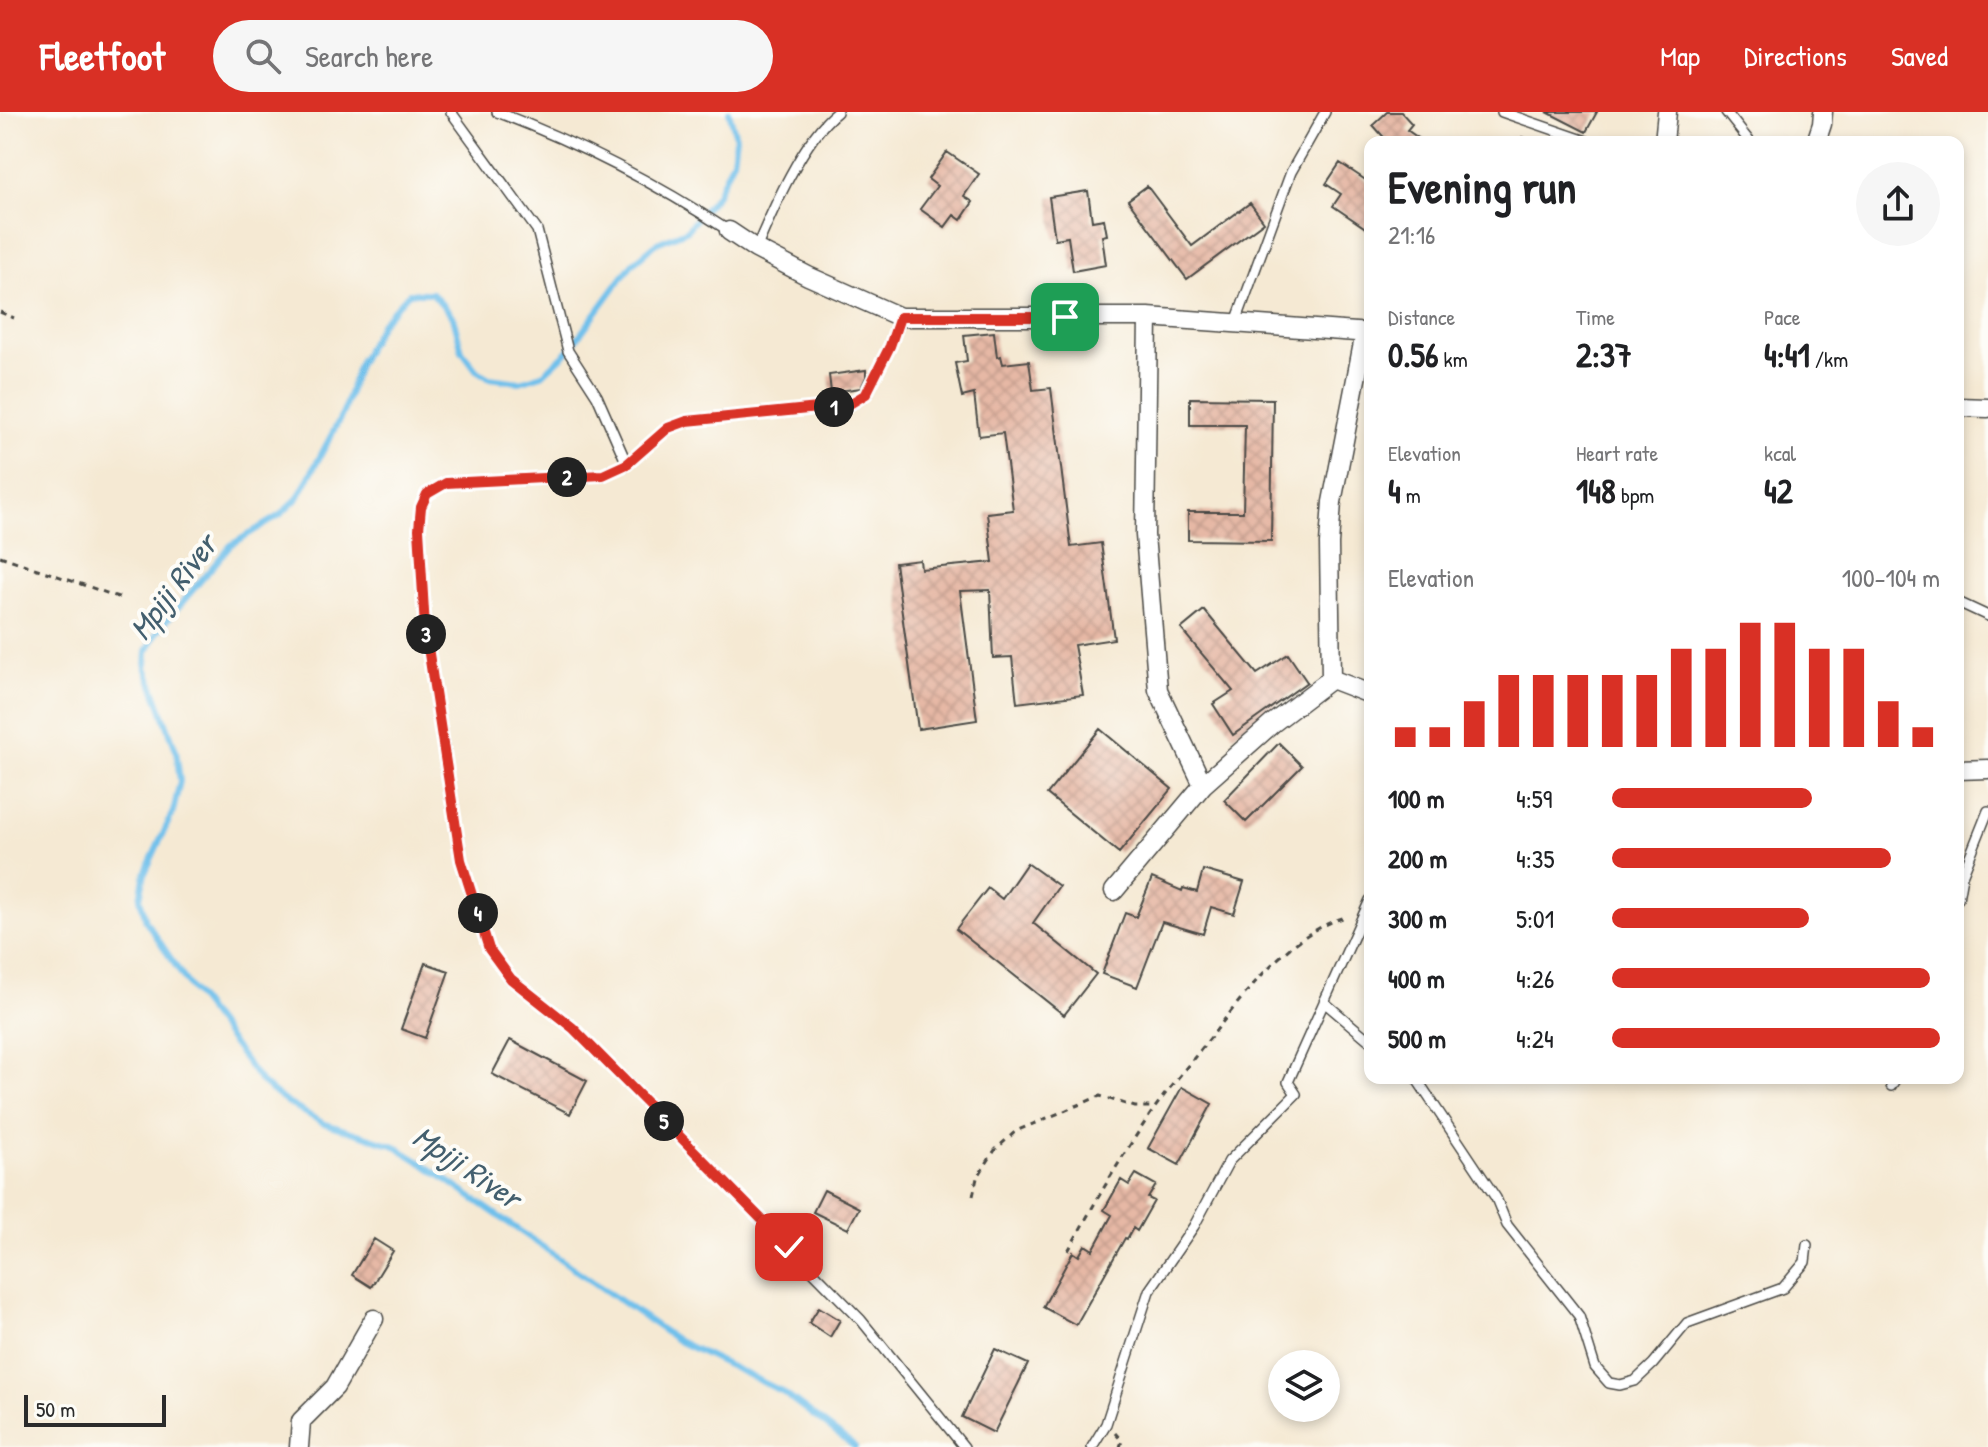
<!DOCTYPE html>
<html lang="en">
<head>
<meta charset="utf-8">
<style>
  :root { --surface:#fff; --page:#f6f6f6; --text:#202124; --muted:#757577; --accent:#d93025 }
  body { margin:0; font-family:"Patrick Hand",sans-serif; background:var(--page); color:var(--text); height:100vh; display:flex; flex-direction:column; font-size:30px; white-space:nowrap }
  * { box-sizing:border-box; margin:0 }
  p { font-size:26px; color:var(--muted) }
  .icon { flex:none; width:44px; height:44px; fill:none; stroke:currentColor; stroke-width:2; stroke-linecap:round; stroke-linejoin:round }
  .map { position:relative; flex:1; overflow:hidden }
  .sheet { position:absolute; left:1364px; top:24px; width:600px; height:948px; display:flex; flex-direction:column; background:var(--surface); border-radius:16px; box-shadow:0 4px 12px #0003 }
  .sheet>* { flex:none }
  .buttons { position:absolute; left:1268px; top:1238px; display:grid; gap:16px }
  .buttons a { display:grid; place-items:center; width:72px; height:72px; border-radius:50%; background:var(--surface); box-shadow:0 4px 12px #0003; font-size:40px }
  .scale { position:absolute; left:24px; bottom:20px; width:142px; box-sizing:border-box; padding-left:8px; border:4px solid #2b2b2b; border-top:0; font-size:22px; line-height:28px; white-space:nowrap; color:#2b2b2b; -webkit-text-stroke:6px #fdfcf7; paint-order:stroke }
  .pin { position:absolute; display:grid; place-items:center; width:68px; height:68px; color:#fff; margin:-34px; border-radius:16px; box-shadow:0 4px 12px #0006 }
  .km { position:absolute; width:40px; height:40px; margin:-20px; border-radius:50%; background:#222; color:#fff; font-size:22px; line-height:40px; text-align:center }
  .round { display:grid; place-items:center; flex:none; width:84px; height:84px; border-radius:42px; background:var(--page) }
  .overview { display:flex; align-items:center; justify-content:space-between; height:136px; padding:0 24px }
  h1 { font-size:44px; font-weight:700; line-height:60px }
  .metrics { display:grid; grid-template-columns:repeat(3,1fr); gap:12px; height:136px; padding:8px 24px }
  .metrics div { display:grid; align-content:center }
  .metrics b { font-size:34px; font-weight:700 }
  .metrics small { font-size:22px; font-weight:400 }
  .metrics p { font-size:22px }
  .chart { height:224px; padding:16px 24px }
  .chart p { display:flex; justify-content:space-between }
  .chart svg { width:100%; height:144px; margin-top:8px; stroke:var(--accent); stroke-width:6 }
  ul { padding:0 24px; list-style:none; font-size:26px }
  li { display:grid; grid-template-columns:128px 96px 1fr; align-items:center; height:60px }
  li i { height:20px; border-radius:10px; background:var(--accent) }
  header { display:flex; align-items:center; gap:48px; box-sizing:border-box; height:112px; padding:0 40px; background:var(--accent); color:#fff }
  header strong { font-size:38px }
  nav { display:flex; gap:44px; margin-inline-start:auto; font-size:28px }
  .search { width:560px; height:72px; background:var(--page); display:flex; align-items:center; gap:20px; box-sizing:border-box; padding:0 28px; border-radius:44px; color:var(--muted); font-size:30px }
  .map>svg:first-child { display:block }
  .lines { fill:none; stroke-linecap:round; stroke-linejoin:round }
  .stream { stroke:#70c0eb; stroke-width:6 }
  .building { fill:url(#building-cross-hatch) }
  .lane-casing { stroke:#494844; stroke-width:12 }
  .street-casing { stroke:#494844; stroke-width:21 }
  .path { stroke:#494844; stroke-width:3; stroke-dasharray:6 6; stroke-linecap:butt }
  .lane { stroke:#fff; stroke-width:9 }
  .street { stroke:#fff; stroke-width:18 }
  .route-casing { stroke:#fff; stroke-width:16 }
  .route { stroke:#d93025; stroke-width:10 }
  .labels { text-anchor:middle; stroke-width:8; stroke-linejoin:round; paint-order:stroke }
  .water-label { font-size:32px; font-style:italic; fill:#435f6e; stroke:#fdfcf7 }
</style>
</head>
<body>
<header>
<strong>Fleetfoot</strong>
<div class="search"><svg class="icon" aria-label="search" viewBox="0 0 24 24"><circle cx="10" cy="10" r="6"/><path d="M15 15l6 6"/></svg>Search here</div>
<nav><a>Map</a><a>Directions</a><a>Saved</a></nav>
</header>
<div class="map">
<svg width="1988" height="1335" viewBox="0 0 1988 1335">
  <defs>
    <pattern id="building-cross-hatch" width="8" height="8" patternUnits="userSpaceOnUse" patternTransform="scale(2)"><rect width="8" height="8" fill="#e6b8a5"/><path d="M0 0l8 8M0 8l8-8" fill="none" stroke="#c59e8e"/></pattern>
  </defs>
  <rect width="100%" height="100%" fill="#fdfcf7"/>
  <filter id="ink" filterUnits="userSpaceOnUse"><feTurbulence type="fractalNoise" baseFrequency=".0125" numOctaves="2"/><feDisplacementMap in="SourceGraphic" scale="16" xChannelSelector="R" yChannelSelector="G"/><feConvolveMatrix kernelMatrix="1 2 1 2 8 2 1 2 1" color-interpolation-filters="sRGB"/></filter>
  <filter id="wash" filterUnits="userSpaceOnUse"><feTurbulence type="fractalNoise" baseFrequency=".006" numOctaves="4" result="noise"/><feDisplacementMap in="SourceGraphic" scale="32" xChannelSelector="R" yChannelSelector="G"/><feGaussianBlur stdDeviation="1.8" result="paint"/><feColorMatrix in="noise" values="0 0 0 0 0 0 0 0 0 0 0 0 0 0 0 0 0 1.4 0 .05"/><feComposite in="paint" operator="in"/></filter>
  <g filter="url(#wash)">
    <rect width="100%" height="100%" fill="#f5e9d3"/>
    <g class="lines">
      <path class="stream" d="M 729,0 L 736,25 L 733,48 L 716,84 L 686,119 L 657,131 L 632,152 L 568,239 L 542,263 L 520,270 L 489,266 L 476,258 L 462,239 L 453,205 L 432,181 L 409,181 L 382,210 L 358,253 L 343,301 L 298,386 L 280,403 L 231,433 L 158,519 L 147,539 L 146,555 L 176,638 L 180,669 L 173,700 L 145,761 L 140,786 L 146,809 L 191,877 L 261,970 L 286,990 L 323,1011 L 393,1033 L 425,1053 L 678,1229 L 781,1279 L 855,1335"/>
    </g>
    <g id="blocks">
      <path class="building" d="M 1387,0 L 1401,0 L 1412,12 L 1407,18 L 1424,30 L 1388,30 L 1373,13 Z
        M 1547,0 L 1597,0 L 1586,20 Z
        M 947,40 L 979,62 L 964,84 L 973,90 L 961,108 L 954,103 L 945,115 L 920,97 L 937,74 L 928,67 Z
        M 1340,51 L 1370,71 L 1370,119 L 1333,94 L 1341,82 L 1326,72 Z
        M 1147,74 L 1192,134 L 1250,91 L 1264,110 L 1187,167 L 1128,88 Z
        M 1088,79 L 1092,109 L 1104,107 L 1107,123 L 1102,124 L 1106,153 L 1073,159 L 1068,125 L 1055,127 L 1049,85 Z
        M 994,220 L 997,245 L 1001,244 L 1003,252 L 1029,249 L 1033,278 L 1051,276 L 1071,435 L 1101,431 L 1114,527 L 1074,533 L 1083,583 L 1017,591 L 1012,545 L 993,546 L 990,478 L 960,479 L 977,608 L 918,617 L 895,451 L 920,448 L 921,457 L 993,450 L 987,401 L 1013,398 L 1003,321 L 979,324 L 974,282 L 962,285 L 955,251 L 967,249 L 964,223 Z
        M 866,258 L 866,265 L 861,276 L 831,280 L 829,263 Z
        M 1190,286 L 1273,287 L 1271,429 L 1188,428 L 1188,400 L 1243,400 L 1245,313 L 1190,313 Z
        M 1204,498 L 1257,562 L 1288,542 L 1307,570 L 1233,623 L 1213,592 L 1233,579 L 1181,517 Z
        M 1100,617 L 1172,677 L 1119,741 L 1047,682 Z
        M 1279,631 L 1302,654 L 1246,710 L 1224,688 Z
        M 1027,751 L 1059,774 L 1033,811 L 1096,862 L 1064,903 L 956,817 L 988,776 L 1002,787 Z
        M 1203,758 L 1244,770 L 1234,802 L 1211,795 L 1203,822 L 1162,810 L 1137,875 L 1102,862 L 1125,801 L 1136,805 L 1152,766 L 1182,779 L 1183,776 L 1197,780 Z
        M 425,851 L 449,859 L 425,926 L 401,917 Z
        M 510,928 L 587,969 L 570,1002 L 492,962 Z
        M 1182,975 L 1212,992 L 1179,1053 L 1148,1036 Z
        M 1136,1062 L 1156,1073 L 1148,1086 L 1154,1089 L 1137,1119 L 1133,1116 L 1127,1127 L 1125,1126 L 1076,1213 L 1043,1195 L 1073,1140 L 1079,1144 L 1085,1133 L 1093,1138 L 1112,1103 L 1104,1098 L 1121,1068 L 1129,1073 Z
        M 824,1078 L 859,1096 L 848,1117 L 813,1100 Z
        M 374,1127 L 393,1139 L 371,1175 L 352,1163 Z
        M 819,1195 L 840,1208 L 830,1225 L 809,1211 Z
        M 995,1237 L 1028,1252 L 994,1321 L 962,1305 Z"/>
    </g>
  </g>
  <g filter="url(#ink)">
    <use href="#blocks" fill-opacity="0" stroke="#494844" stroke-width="2"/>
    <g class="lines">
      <g class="lane-casing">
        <path id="lane" d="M 451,0 L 537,118 L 568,239 L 597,284 L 627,352
          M 497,0 C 581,32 653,69 729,119
          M 1502,0 L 1589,30
          M 1726,0 L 1750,30
          M 756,137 C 773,97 803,27 837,0
          M 900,205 L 890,234 L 866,282 L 848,293 L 687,309 L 668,316 L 627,352 L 603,363 L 446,371 L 427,382 L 421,395 L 419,417 L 425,516 L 461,748 L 489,837 L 511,867 L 573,916 L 861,1208 L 964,1335
          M 1236,210 L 1291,60 L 1325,0
          M 1958,490 L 1988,504
          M 1958,787 L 1962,764 L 1988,699
          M 1324,890 L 1370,929
          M 1416,966 L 1496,1086 L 1507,1113 L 1579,1204 L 1595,1255 L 1609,1271 L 1620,1273 L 1635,1269 L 1653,1252 L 1687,1211 L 1783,1176 L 1805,1150 L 1807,1133
          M 1891,974 L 1896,966
          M 1092,1335 L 1106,1312 L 1149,1179 L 1194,1114 L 1229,1049 L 1296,982 L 1288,970 L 1370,788"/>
      </g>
      <g class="street-casing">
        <path id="street" d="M 1664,30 L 1667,0
          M 1816,30 L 1822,12 L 1823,0
          M 729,119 L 756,137 L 808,164 L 900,205 L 1148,205 L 1370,221
          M 1148,205 L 1145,423 L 1158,578 L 1203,673
          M 1958,295 L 1988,296
          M 1331,567 L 1329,432 L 1332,390 L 1365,221
          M 1958,658 L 1988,657
          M 1114,779 L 1203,673 L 1273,611 L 1331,567 L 1370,582
          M 299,1335 L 301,1309 L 335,1275 L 374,1207"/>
      </g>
      <path class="path" d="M 1521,30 L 1524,22
        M 0,200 L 14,206
        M 0,444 L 124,487
        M 973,1084 L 977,1066 L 995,1038 L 1016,1019 L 1100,984 L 1135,995 L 1155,995
        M 1068,1139 C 1095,1090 1122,1043 1154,997 C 1172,972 1192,949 1211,925 C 1245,881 1290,820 1346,805
        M 1115,1321 L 1122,1329 L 1120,1335"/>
      <use href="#lane" class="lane"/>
      <use href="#street" class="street"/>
    </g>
  </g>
  <g class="lines" filter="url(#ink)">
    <g class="route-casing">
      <path id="route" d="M 789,1135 L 573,916 L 511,867 L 489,837 L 461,748 L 425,516 L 419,417 L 421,395 L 427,382 L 446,371 L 603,363 L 627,352 L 668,316 L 687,309 L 848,293 L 866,282 L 890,234 L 900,205 L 1065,205"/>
    </g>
    <use href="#route" class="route"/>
  </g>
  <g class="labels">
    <g class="water-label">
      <text transform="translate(173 475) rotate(-53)" y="11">Mpiji River</text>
      <text transform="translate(467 1055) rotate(34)" y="11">Mpiji River</text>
    </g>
  </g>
</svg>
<div class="buttons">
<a><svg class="icon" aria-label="layers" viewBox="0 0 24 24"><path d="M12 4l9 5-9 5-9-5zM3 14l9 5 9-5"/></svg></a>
</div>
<div class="scale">50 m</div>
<div class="pin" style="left:1065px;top:205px;background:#1e9e55"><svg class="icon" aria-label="arrive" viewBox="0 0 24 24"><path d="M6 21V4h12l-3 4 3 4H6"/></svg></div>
<div class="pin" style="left:789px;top:1135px;background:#d93025"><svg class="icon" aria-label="check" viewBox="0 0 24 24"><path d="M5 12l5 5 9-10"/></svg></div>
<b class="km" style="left:834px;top:295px">1</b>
<b class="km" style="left:567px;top:365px">2</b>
<b class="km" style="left:426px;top:522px">3</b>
<b class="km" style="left:478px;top:801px">4</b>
<b class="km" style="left:664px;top:1009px">5</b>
<section class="sheet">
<div class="overview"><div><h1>Evening run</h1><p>21:16</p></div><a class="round"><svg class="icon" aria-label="share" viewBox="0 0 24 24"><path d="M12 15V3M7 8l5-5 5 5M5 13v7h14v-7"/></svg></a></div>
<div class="metrics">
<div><p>Distance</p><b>0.56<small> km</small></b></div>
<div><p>Time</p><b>2:37</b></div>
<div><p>Pace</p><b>4:41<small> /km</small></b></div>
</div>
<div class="metrics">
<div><p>Elevation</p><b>4<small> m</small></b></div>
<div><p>Heart rate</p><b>148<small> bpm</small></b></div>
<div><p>kcal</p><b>42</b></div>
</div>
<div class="chart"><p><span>Elevation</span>100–104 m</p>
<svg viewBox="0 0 160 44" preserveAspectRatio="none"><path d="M5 44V38M15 44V38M25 44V30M35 44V22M45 44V22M55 44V22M65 44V22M75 44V22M85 44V14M95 44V14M105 44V6M115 44V6M125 44V14M135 44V14M145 44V30M155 44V38"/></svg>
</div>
<ul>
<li><b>100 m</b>4:59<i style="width:61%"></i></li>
<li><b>200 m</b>4:35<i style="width:85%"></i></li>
<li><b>300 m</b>5:01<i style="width:60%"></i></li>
<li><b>400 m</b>4:26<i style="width:97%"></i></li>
<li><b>500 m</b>4:24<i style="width:100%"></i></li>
</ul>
</section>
</div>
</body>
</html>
